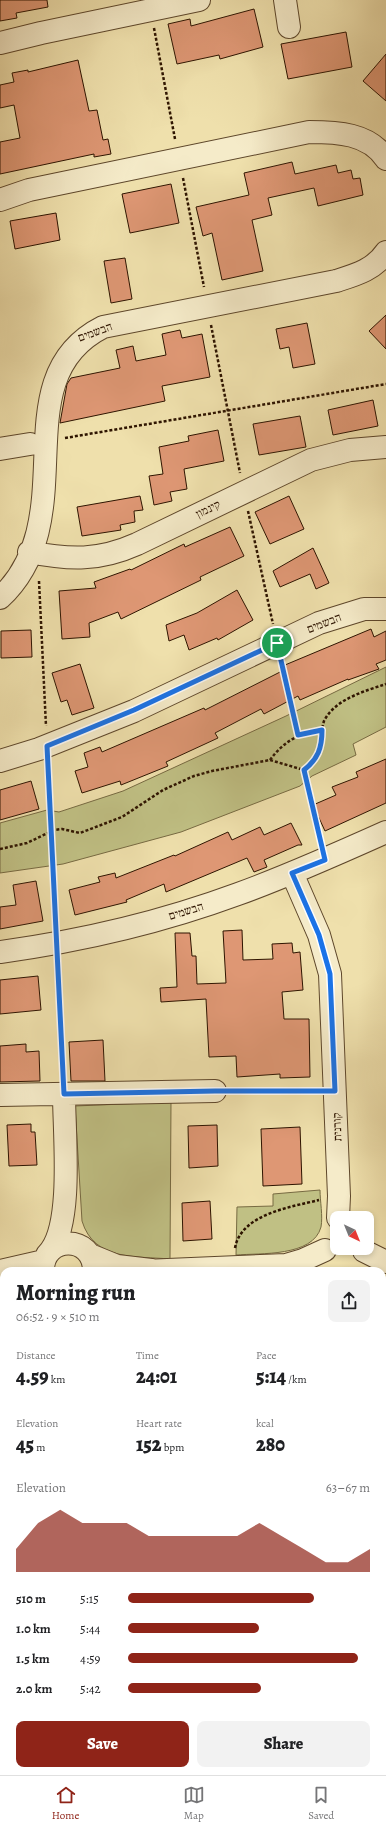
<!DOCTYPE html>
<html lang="en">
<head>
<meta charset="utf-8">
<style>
  :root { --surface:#fff; --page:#f2f2f2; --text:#202124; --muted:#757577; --line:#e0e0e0; --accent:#8f2418 }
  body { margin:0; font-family:Alegreya,"Frank Ruhl Libre",serif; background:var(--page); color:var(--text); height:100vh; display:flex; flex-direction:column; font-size:15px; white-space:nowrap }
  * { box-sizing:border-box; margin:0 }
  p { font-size:13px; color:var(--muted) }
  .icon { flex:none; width:22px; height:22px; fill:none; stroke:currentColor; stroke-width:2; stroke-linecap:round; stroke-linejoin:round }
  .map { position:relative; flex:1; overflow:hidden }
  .drawer { position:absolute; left:0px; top:1267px; width:386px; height:508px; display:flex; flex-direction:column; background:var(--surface); border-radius:12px 12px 0 0; box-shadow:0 2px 6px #0003 }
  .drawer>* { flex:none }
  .needle { width:26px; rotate:137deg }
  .buttons { position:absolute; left:330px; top:1211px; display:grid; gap:8px }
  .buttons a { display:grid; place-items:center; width:44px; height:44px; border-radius:8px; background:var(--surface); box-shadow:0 2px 6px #0003; font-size:20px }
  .pin { position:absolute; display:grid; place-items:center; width:34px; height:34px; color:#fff; margin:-17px; border:2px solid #fff; border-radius:50%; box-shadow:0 1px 4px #0007 }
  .round { display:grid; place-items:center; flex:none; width:42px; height:42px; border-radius:8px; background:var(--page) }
  .headline { display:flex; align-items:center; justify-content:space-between; height:68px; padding:0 16px }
  h1 { font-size:22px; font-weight:800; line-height:30px }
  .stats { display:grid; grid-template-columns:repeat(3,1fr); gap:6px; height:68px; padding:4px 16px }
  .stats div { display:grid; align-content:center }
  .stats b { font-size:20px; font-weight:800 }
  .stats small { font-size:11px; font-weight:400 }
  .stats p { font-size:11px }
  .chart { height:112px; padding:8px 16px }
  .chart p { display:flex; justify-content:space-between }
  .chart svg { width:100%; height:72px; margin-top:4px; fill:var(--accent); opacity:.7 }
  .button { display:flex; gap:8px; margin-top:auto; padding:8px 16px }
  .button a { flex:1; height:46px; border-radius:8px; background:var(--accent); color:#fff; font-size:16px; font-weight:800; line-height:46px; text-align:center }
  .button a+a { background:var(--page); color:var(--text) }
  ul { padding:0 16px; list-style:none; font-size:13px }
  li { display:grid; grid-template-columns:64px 48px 1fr; align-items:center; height:30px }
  li i { height:10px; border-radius:5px; background:var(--accent) }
  .menu { display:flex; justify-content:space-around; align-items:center; height:56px; border-top:1px solid var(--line); background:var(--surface); font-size:11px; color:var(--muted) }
  .menu a { display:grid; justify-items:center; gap:2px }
  .menu .selected { color:var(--accent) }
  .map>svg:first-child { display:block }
  .green { fill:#c0c084; stroke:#776a42 }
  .building { fill:#de9774; stroke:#2e1400 }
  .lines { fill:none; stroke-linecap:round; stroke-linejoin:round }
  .minor-casing { stroke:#5e472b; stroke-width:24 }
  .path { stroke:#2e1400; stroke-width:2.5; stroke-dasharray:3 2; stroke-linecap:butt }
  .minor { stroke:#f5ebc9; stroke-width:22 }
  .route-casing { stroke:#fff; stroke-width:8 }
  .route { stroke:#1a73e8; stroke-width:5 }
  .labels { text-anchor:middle; stroke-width:3; stroke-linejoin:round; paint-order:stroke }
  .street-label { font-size:12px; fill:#2e1400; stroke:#f5ebc9 }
</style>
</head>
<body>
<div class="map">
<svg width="386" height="1775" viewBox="0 0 386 1775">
  <rect width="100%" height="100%" fill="#efe0ac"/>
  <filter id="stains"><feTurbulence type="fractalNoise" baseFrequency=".005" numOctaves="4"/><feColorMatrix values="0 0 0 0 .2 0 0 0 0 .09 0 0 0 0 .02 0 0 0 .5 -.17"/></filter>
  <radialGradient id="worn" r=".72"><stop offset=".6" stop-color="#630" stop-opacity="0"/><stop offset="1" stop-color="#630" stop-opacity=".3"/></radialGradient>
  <path class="green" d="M 386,667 L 386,727 L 353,744 L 356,755 L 312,776 L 300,786 L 181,832 L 63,864 L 0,873 L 0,823 L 47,810 L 59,812 L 123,791 L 286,716 Z
    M 171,1102 L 170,1259 C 136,1256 94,1261 82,1221 L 75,1106 Z
    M 320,1190 C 320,1201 323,1216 321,1227 C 313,1257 260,1253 236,1255 L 237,1207 L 273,1206 L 273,1194 Z
    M 386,1523 L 386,1586 L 382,1587 L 382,1524 Z
    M 0,1656 L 4,1656 L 4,1695 L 0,1696 Z"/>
  <path class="building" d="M 0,0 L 47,0 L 48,7 L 16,13 L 17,18 L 0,21 Z
    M 254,9 L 263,47 L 220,59 L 219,55 L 177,64 L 168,24 L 190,19 L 191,26 Z
    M 346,32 L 352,67 L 288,79 L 281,44 Z
    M 386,54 L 386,101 L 363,81 Z
    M 78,60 L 89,111 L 97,110 L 103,140 L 108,139 L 111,154 L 94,157 L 94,154 L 0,174 L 0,142 L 20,138 L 14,105 L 0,108 L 0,85 L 14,82 L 12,73 L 28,70 L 28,72 Z
    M 292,162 L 295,174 L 336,165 L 338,173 L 351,170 L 353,179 L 360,178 L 363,195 L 318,206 L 314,188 L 268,198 L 272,215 L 252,220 L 263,271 L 222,280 L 212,233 L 203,236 L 196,207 L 249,195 L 244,173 Z
    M 171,184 L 179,223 L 130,233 L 122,194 Z
    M 56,213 L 60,240 L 15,249 L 10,221 Z
    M 125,258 L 132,299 L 111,303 L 104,261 Z
    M 386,315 L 386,349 L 369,331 Z
    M 307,323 L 315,364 L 293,368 L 289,347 L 280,349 L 276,329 Z
    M 180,330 L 182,338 L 202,334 L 210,377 L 162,386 L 165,401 L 60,423 L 67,384 L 71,378 L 120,368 L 116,350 L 133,346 L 136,361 L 166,355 L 162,334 Z
    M 373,400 L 378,426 L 333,435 L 328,410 Z
    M 300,416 L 306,447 L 259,455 L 253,424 Z
    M 218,430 L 224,461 L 184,469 L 187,489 L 170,492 L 172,501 L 154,505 L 149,476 L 163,474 L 159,447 L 189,441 L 188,436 Z
    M 140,496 L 143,510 L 134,511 L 135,522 L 120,525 L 121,530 L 82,536 L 77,507 Z
    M 289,496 L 304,529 L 270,544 L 255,512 Z
    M 230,527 L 244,556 L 200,577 L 201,580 L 121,619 L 118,612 L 89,623 L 90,637 L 62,639 L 59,591 L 96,588 L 94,582 L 130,569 L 131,570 L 184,544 L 185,547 Z
    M 313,548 L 329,583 L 316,589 L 310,574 L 280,587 L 273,571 Z
    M 237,590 L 253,620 L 218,640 L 217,638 L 189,650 L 184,635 L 169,641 L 166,625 L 197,613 Z
    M 371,629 L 374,637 L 386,631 L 386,660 L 376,664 L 379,669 L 348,680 L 348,679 L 300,700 L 298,696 L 264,714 L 261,709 L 215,733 L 218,738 L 166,762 L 168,766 L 121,785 L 120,781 L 82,793 L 75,771 L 88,767 L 84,753 L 100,747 L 102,752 L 204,708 L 205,710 L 286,669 L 285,665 Z
    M 31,630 L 32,657 L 1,658 L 1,631 Z
    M 80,664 L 94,708 L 72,715 L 67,700 L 61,702 L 52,673 Z
    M 386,759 L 386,803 L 325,831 L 313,805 L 336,795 L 332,787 L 358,777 L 356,772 Z
    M 31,781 L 39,809 L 0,820 L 0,790 Z
    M 291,823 L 302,845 L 298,845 L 264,860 L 267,867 L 254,872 L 247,858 L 166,892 L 164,884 L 126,900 L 127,902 L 75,915 L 69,890 L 100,882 L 98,877 L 115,873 L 116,878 L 174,855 L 175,856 L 228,832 L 232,840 L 260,827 L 264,835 Z
    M 36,881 L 43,921 L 0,929 L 0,907 L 16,905 L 13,885 Z
    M 242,930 L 243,960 L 273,959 L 272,944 L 292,943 L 293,953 L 300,952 L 303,990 L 282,992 L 284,1019 L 309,1019 L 310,1077 L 280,1078 L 280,1074 L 237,1077 L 236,1056 L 209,1057 L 206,999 L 161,1002 L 160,988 L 177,987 L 175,933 L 190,933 L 192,956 L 196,956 L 197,984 L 226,983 L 223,931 Z
    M 38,976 L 41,1010 L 0,1014 L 0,980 Z
    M 103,1040 L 105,1081 L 71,1081 L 69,1042 Z
    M 26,1044 L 26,1052 L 39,1051 L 40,1081 L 0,1082 L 0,1046 Z
    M 31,1124 L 31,1132 L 35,1132 L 37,1165 L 9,1166 L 7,1125 Z
    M 217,1125 L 218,1166 L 189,1168 L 188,1126 Z
    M 300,1127 L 302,1184 L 263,1186 L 261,1129 Z
    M 210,1201 L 212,1239 L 183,1241 L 182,1203 Z"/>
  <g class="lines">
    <g class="minor-casing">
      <path id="minor" d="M 285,0 L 289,27
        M 0,43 L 41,33 L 199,0
        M 0,200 L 29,190 L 309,132 C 337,132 369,133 386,159
        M 0,449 L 30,444
        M 29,552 C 70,560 99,561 137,544 L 311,460 L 350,450 L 386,447
        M 0,598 C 87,517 0,379 103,327 L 336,281 C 355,275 374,270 386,252
        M 0,761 L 39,749 L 134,711 L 319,623 L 364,609 L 386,609
        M 292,873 L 319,935 L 330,974 L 339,1196 L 338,1218
        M 0,952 C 81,941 162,922 238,894 C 288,876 337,854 386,832
        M 0,1095 L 215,1091
        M 51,1250 C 73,1220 64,1133 64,1094
        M 364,1251 L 386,1262
        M 90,1255 L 117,1266 L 151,1270
        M 0,1271 L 44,1261
        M 43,1271 C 42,1235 94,1234 94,1271
        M 144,1271 L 286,1265 L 303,1260 L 325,1250
        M 382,1458 L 386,1458
        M 0,1476 L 4,1475
        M 0,1562 L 4,1562
        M 382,1615 L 386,1615
        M 0,1714 L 4,1713
        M 382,1746 L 386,1745
        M 0,1749 L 4,1748"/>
    </g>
    <path class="path" d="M 154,28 L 175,139
      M 183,178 L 204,287
      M 211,325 L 240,473
      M 65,438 L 386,384
      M 248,511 L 273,624
      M 39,581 L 46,726
      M 281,662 L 298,735
      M 270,760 C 284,741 299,733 322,730
      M 47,767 L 55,924
      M 320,840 L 304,770 C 314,762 322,753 322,740 C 322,734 322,727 324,721 C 335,699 365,691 386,684
      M 0,849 L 27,843 L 54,830 L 62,829 L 80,833 L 122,817 L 163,790 L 194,776 L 212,771 L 270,760 L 304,770
      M 58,963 L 63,1074
      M 234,1091 L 315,1091
      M 235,1248 C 241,1214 291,1207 319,1200
      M 0,1321 L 4,1319
      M 382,1374 L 386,1374
      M 0,1401 L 4,1401
      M 383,1595 L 383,1581 L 386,1572
      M 316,1775 L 319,1771"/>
    <use href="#minor" class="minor"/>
  </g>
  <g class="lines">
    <g class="route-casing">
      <path id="route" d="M 277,643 L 298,735 L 322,730 C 322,748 318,759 304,770 L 325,860 L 292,873 L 319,935 L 330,974 L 335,1091 L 215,1091 L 64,1094 L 47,746 L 134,710 Z"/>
    </g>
    <use href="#route" class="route"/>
  </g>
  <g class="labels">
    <g class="street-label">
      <text transform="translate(95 332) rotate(-20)" y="4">הבשמים</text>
      <text transform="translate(208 509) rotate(-26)" y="4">קינמון</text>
      <text transform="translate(324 623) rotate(-21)" y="4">הבשמים</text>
      <text transform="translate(186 911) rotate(-17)" y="4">הבשמים</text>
      <text transform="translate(337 1127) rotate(-92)" y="4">קורנית</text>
    </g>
  </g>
  <rect width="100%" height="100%" filter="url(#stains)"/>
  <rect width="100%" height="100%" fill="url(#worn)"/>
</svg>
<div class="buttons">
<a><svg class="needle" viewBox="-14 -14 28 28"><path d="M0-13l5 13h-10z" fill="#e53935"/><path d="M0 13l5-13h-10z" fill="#757577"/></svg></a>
</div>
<div class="pin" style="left:277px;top:643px;background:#1e9e55"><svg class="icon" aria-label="arrive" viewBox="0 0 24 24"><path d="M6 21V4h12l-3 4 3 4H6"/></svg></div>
<section class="drawer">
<div class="headline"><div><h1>Morning run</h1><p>06:52 · 9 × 510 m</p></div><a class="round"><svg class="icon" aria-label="share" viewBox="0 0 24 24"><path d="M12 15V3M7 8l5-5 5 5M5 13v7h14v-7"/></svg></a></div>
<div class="stats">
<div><p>Distance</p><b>4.59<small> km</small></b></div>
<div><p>Time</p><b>24:01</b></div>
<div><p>Pace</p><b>5:14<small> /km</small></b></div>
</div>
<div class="stats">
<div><p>Elevation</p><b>45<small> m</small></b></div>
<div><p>Heart rate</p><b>152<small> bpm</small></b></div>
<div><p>kcal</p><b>280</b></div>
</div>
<div class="chart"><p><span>Elevation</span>63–67 m</p>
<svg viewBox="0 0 160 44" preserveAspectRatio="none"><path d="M0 44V30L10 14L20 6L30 14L40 14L50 14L60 22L70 22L80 22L90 22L100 22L110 14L120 22L130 30L140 38L150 38L160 30V44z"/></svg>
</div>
<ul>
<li><b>510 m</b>5:15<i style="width:77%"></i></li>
<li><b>1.0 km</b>5:44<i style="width:54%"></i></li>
<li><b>1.5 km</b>4:59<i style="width:95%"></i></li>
<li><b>2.0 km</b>5:42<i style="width:55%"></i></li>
</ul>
<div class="button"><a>Save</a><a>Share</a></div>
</section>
</div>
<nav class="menu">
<a class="selected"><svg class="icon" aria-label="home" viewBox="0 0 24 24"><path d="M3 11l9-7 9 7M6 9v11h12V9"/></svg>Home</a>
<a><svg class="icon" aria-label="map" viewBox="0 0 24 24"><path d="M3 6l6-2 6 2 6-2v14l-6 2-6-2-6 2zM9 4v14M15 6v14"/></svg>Map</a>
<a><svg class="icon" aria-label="saved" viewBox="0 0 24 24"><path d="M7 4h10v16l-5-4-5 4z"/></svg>Saved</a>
</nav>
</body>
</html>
